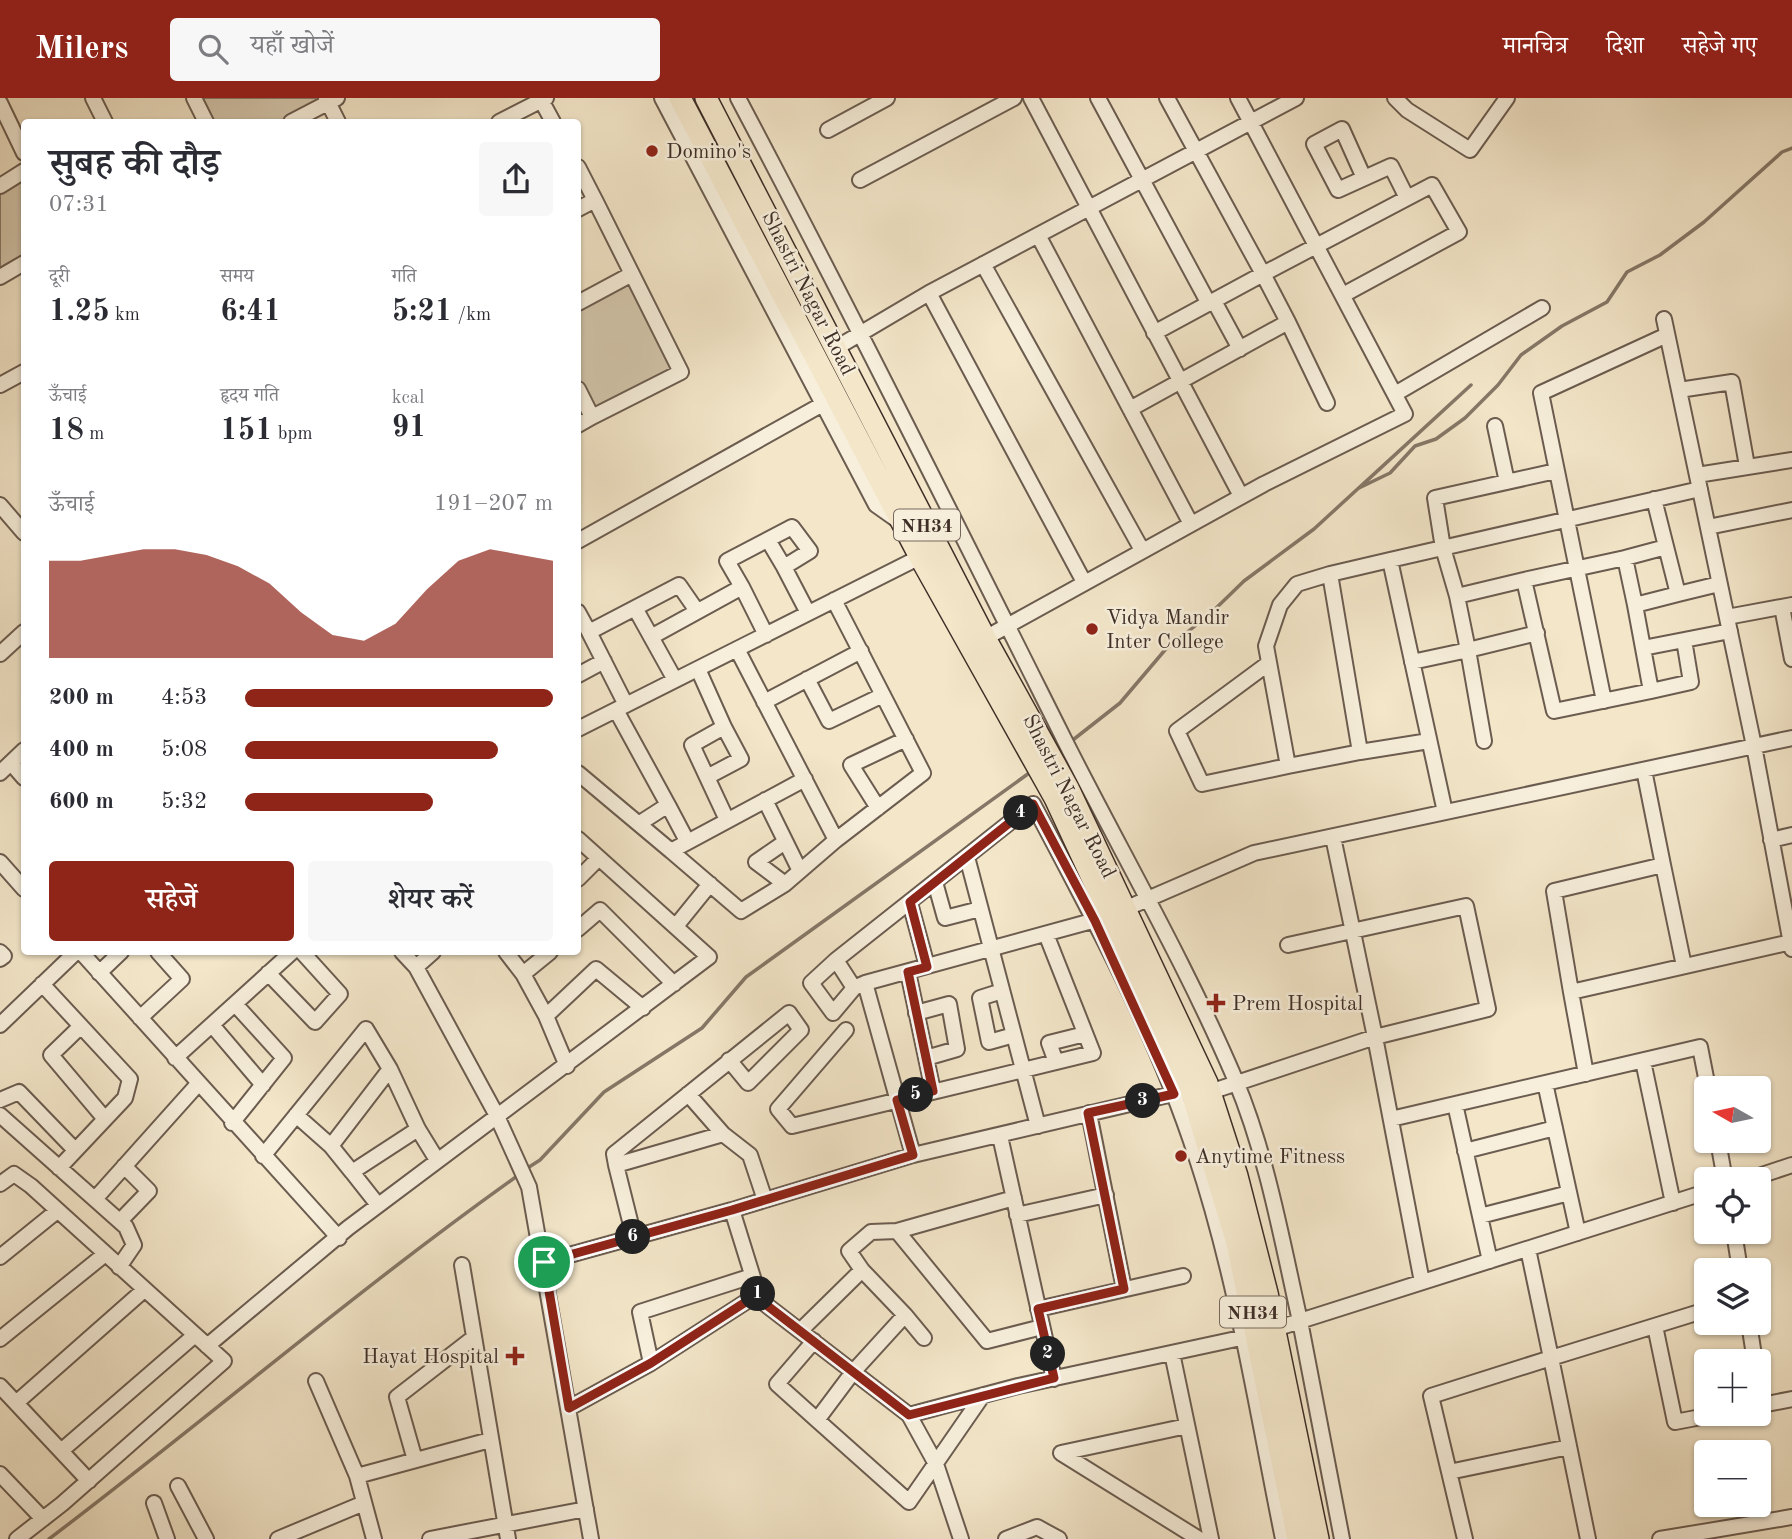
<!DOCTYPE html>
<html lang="hi">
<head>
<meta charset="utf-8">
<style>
  :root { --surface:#fff; --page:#f7f7f7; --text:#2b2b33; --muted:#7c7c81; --accent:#8f2418 }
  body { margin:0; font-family:"Old Standard TT","Noto Serif Devanagari",serif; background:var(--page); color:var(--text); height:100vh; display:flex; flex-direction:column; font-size:26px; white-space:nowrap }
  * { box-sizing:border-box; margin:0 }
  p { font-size:23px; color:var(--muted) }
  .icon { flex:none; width:38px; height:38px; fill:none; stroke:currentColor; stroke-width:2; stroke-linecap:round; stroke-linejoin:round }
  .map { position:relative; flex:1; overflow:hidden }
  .panel { position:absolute; left:21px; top:21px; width:560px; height:836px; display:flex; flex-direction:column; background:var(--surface); border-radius:7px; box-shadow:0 2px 5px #0004 }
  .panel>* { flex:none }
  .needle { width:46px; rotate:279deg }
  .controls { position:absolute; left:1694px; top:978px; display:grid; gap:14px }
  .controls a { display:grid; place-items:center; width:77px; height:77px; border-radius:7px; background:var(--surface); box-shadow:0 2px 5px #0004; font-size:35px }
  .pin { position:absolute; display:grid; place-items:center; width:60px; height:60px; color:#fff; margin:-30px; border:4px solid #fff; border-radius:50%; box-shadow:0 2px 7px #0007 }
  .km { position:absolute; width:35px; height:35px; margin:-18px; border-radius:50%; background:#222; color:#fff; font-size:19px; line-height:35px; text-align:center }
  .round { display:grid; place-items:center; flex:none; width:74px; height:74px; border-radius:7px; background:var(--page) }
  .head { display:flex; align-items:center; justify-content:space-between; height:119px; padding:0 28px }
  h1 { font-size:38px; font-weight:600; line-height:52px }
  .figures { display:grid; grid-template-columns:repeat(3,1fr); gap:10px; height:119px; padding:7px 28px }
  .figures div { display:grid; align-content:center }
  .figures b { font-size:30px; font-weight:600 }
  .figures small { font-size:19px; font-weight:400 }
  .figures p { font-size:19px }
  .chart { height:196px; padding:14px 28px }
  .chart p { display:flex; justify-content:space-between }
  .chart svg { width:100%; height:126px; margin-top:7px; fill:var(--accent); opacity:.7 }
  .button { display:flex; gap:14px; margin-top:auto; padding:14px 28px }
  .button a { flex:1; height:80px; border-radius:7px; background:var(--accent); color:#fff; font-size:28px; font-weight:600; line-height:80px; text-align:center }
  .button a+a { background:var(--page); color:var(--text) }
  ul { padding:0 28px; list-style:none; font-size:23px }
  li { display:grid; grid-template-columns:112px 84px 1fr; align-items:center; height:52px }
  li i { height:18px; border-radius:9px; background:var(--accent) }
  header { display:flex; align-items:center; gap:42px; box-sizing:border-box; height:98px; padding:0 35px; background:var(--accent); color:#fff }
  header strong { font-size:33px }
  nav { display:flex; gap:38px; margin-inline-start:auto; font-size:24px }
  .search { width:490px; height:63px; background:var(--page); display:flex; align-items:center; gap:18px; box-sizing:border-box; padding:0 24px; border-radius:7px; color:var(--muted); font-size:26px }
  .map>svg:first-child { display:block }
  .green { fill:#d4c7ad; stroke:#897a6a; stroke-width:2 }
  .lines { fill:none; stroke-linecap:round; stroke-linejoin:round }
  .stream { stroke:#857767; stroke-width:3.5 }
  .minor-casing { stroke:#6b5c50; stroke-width:18 }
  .highway-casing { stroke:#3e2e27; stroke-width:24 }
  .minor { stroke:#f7efdc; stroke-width:14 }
  .highway { stroke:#f3e6c9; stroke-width:21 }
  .route-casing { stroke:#fff; stroke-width:14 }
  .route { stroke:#8f2418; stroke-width:9 }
  .poi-dot { fill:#8f2418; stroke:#f7efdc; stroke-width:2.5 }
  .labels { text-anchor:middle; stroke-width:5; stroke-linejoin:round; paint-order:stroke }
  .shield { fill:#f7efdc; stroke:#76685d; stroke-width:2 }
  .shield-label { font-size:19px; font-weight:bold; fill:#3e2e27 }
  .poi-label { font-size:21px; fill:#3e2e27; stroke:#f7efdc; text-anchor:start }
  .street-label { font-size:21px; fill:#3e2e27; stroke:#f7efdc }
</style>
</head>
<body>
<header>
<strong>Milers</strong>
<div class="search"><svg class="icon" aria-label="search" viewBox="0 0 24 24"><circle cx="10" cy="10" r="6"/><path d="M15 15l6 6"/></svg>यहाँ खोजें</div>
<nav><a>मानचित्र</a><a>दिशा</a><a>सहेजे गए</a></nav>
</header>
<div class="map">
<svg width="1792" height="1441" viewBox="0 0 1792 1441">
  <rect width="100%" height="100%" fill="#f3e6c9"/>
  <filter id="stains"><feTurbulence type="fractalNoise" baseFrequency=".00286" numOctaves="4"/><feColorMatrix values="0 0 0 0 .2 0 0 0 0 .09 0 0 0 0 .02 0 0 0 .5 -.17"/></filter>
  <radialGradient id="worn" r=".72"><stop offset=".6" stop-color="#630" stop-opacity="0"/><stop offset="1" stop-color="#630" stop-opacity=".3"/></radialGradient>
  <path class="green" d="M 201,0 L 321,0 L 323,3 L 280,24 L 214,24 Z
    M 24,79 L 24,160 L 0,173 L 0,94 Z
    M 631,184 L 675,273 L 593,313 L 578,279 L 578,212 Z"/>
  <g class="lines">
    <path class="stream" d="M 1069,645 L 1120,605 L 1165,552 L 1210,516 L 1244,483 L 1314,431 L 1471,287 L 1359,390 L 1390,375 L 1415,348 L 1436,341 L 1465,320 L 1498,287 L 1521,257 L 1562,228 L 1607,204 L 1627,174 L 1660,157 L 1704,124 L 1782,54 L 1792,50
      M 526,1071 L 540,1062 L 604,994 L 702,930 L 746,879 L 1032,673
      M 49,1441 C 207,1321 358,1191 520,1076"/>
    <g class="minor-casing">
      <path id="minor" d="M 93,0 L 105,24
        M 194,0 L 206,24
        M 326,0 L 338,24
        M 540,0 L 553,24
        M 662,0 L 876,407 L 900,424
        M 738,0 C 850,212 957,427 1064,641 C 1121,754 1185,864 1235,981 C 1267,1057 1282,1143 1300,1223 L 1706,1094
        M 1031,0 L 1241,398
        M 1098,0 L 1209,206
        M 1167,0 L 1263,176 L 1432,87 L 1459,134 L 1343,197
        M 1395,0 L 1407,12 L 1470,52 L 1507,0
        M 0,5 L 24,55
        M 291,24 L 337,0
        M 499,24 L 546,0
        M 828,32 L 887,0
        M 578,69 L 595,102 L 578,111
        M 1364,80 L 1342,31 L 1314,46 L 1338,92 L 1391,68 L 1407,100
        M 860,82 L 1014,0
        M 0,88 L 24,73
        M 1038,137 L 1191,426
        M 983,166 L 1142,452
        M 0,179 L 24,165
        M 929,195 L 1084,484
        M 1214,203 L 1240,251
        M 578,205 L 632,176
        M 1664,221 L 1754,648 L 1792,851
        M 1288,224 L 1327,305
        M 836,250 L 929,195 L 1296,0
        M 0,287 L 24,274
        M 578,291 L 592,319 L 681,274 L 595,102
        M 1679,292 L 1732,284 L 1747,368
        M 1395,296 L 1542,210
        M 1130,311 L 1288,224 L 1263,176 L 1154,235
        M 578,327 L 592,319
        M 1495,328 L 1507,384
        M 1697,377 L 1792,362
        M 0,407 L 24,435
        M 1708,429 L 1792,412
        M 768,442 L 784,469
        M 578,443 L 830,302
        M 1625,460 L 1666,449
        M 1390,462 L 1330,476 L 1360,654 L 1429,643
        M 1330,476 L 1297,486 L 1280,507 L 1266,548 L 1288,668 L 1360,654
        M 1524,482 L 1457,498 L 1468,552 L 1537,535
        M 742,489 L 766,537
        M 1678,496 L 1719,486
        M 1457,498 L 1443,450 L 1435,400 L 1556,373
        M 834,502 L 923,675 L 836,742
        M 1635,507 L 1651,593 L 1554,613 L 1524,482 L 1625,460 L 1635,507 L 1678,496 L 1654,401
        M 1782,509 L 1792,561
        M 635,510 L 675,582
        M 578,514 L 589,534
        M 1727,519 L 1792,507
        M 651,539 L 742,489 L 727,463 L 792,429 L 810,453 L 784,469 L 808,515
        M 1684,542 L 1730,533
        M 978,544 L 1264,386 L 1405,316 L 1238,0
        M 1643,550 L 1684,542 L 1691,584 L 1651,593
        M 0,556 L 24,534
        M 1412,564 L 1468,552 L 1484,643
        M 1269,565 L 1177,633 L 1202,686 L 1288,668
        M 698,571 L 724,629
        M 578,577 L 604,563
        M 807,581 L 829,623 L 883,597
        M 1604,603 L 1541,295 L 1667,237
        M 764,604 L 861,553
        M 626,607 L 589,534 L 679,487 L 697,513
        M 616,612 L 668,707 L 640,725
        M 578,631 L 920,459
        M 11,665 L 24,680
        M 1644,672 L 1663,767
        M 0,675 L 24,652
        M 578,675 L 671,753 L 805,681
        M 707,679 L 741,661 L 724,629 L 692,647 L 727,722
        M 765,702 L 800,773
        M 668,707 L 687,743
        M 878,710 L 851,667 L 906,641
        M 1445,714 L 1390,462 L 1700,391
        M 1771,742 L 1792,737
        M 671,753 L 741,813 L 785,786 L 836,742 L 737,551
        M 967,759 L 1038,1028
        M 0,764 L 24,791
        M 578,781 L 599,760
        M 935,784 L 945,820 L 980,811
        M 785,786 L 756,764 L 785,744
        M 910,805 L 927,868
        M 1127,810 L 1254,755 L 1792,640
        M 676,828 L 710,786
        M 578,831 L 600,812 L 674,886
        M 1288,847 L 1466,808 L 1488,911 L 1375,939 L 1422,1184
        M 0,854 L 4,858 L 0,861
        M 81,854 L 339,1140
        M 402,854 L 416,869 L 496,1016 L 529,1089 L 591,1441
        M 506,854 L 523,876 L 546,918
        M 836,862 L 811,885 L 833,915 L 854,890
        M 416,869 L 433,854
        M 908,874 L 933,993
        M 99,875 L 121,854
        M 268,875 L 315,924 L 340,896 L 302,854
        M 523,876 L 550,854
        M 865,885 L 854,890 L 836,862 L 1033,706 C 1093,819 1156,935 1196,1058 C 1237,1182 1257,1313 1283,1441
        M 42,886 L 130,981 L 125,1000 L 59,1070
        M 1002,893 L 980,900 L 989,944 L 1014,937
        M 1571,894 L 1554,793 L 1663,767 L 1684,868
        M 916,915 L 949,906 L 957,951 L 926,960
        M 140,920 L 182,881 L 158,854
        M 0,927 L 76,854
        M 212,927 L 263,987
        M 81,928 L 51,957 L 105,1021
        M 846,932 L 778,1011 L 792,1028 L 1093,955 L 1046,836
        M 175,960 L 292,854
        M 1643,963 L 1673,1105
        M 1056,964 L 1049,945 L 1085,936
        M 567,968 L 546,918 L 596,871 L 643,910
        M 1586,976 L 1571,894 L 1791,844
        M 1545,985 L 1578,1135
        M 1210,994 L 1375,939 L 1333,739
        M 688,996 L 723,1036
        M 0,1002 L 19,994 L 75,1052
        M 1455,1006 L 1490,1163
        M 1089,1015 L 1124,1191
        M 0,1017 L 126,1129 L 134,1147 L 119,1169
        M 1391,1021 L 1700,949 L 1708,990
        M 232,1025 L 284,960 L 235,906
        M 418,1031 L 437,1062
        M 1000,1038 L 1054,1281
        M 1718,1043 L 1725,1082
        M 331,1048 L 352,1074 L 418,1031 L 390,971
        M 1465,1053 L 1555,1030
        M 913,1057 L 865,885 L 1103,820
        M 263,1058 L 366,931 L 390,971 L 331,1048 L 296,1017
        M 616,1067 L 614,1056 C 672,1009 730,962 789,915 L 801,932 L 748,985 L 729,962
        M 352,1074 L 378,1107
        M 1747,1082 L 1792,1067
        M 0,1086 L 14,1076 L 31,1088 L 224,1263 L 62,1406 L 17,1441
        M 1014,1100 L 897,1133 L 987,1243 L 1042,1229
        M 95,1101 L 198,986
        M 732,1112 L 760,1202 L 909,1317 L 1018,1288 L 1250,1238
        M 1017,1117 L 1106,1097
        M 1480,1118 L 1569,1095
        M 120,1123 L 149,1093 L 124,1068
        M 1734,1134 L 1740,1172
        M 634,1139 L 616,1067 L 723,1036 L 750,1057 L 765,1102
        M 1528,1151 L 1551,1260 L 1706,1212
        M 0,1159 L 57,1113
        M 544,1164 L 732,1112 L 913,1057 L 1181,994
        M 462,1167 L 508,1441
        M 862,1172 L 849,1153 L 871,1134 L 897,1133
        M 752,1178 L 640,1214 L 651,1265 L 758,1196
        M 1038,1211 L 1183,1178
        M 905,1217 L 924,1240
        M 1749,1225 L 1755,1264
        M 1655,1228 L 1675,1324 L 1717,1316
        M 1275,1231 L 1300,1223 L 1342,1441
        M 800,1233 L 862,1172 L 905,1217 L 853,1274 L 817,1322 L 777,1286 L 814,1243
        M 0,1241 L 104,1157
        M 207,1248 L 348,1130 L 709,859 L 578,741
        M 1172,1255 L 1211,1441
        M 316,1283 L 357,1378 L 374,1441
        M 1759,1287 L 1762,1307 L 1792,1301
        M 0,1288 L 89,1383
        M 16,1305 L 144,1192
        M 569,1310 L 651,1265
        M 909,1317 L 936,1366 L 961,1441
        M 817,1322 L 909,1404 L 983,1297
        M 1187,1328 L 1061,1355 L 1199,1441
        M 61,1353 L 195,1237
        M 415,1362 L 397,1299 L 473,1240
        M 1449,1374 L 1569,1349
        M 0,1376 L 43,1421
        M 357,1378 L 490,1342
        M 178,1388 L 206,1441
        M 154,1405 L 167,1441
        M 278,1441 L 364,1405
        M 430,1441 L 586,1411
        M 1006,1441 L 1037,1429 L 1059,1441
        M 1465,1441 L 1431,1298 L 1551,1260 L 1588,1441
        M 1660,1441 L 1792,1419"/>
    </g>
    <g class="highway-casing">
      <path id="highway" d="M 680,0 L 920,459 L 1055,700 L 1191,992 L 1237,1145 L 1298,1441
        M 706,0 L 985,540 L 1068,690 L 1207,985 L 1237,1078 L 1267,1195 L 1318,1441"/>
    </g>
    <use href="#minor" class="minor"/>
    <use href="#highway" class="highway"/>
  </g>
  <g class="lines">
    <g class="route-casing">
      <path id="route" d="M 1033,706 L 1095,823 L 1174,996 L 1088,1015 L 1124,1191 L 1038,1211 L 1054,1280 L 909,1317 L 760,1202 L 758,1196 L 651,1265 L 569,1310 L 544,1164 L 732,1112 L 913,1057 L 897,1002 L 933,993 L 908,874 L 927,869 L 910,804 Z"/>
    </g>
    <use href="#route" class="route"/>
  </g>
  <g class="poi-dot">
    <circle cx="652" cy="53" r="7"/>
    <circle cx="1092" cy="531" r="7"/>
    <path d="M1212.5 894.5h7v7h7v7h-7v7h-7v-7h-7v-7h7z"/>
    <circle cx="1181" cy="1058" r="7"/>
    <path d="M511.5 1247.5h7v7h7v7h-7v7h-7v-7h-7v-7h7z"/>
  </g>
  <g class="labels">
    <g class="shield">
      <rect x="894" y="411.5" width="66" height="31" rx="5"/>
      <rect x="1220" y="1198.5" width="66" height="31" rx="5"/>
    </g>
    <g class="shield-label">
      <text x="927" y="434">NH34</text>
      <text x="1253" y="1221">NH34</text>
    </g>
    <g class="poi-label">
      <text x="666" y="60">Domino's</text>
      <text x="1106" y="526">Vidya Mandir<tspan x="1106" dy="24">Inter College</tspan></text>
      <text x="1232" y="912">Prem Hospital</text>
      <text x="1195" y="1065">Anytime Fitness</text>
      <text x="499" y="1265" text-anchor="end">Hayat Hospital</text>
    </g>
    <g class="street-label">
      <text transform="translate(809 195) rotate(63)" y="7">Shastri Nagar Road</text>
      <text transform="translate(1070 698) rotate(63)" y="7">Shastri Nagar Road</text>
    </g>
  </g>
  <rect width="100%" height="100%" filter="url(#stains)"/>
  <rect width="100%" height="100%" fill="url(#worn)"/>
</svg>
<div class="controls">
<a><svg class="needle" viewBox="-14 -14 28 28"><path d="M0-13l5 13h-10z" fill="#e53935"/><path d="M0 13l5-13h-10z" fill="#7c7c81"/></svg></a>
<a><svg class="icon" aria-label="locate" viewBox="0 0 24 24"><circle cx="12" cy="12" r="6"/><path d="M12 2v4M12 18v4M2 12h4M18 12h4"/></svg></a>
<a><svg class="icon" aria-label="layers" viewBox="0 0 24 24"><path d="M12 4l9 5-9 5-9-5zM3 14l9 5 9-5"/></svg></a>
<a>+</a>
<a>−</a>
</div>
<div class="pin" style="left:544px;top:1164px;background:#1e9e55"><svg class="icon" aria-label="arrive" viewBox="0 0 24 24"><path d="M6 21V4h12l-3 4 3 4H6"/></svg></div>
<b class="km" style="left:758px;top:1196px">1</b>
<b class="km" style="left:1048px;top:1256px">2</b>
<b class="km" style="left:1143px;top:1003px">3</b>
<b class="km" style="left:1021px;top:715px">4</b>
<b class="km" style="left:916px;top:997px">5</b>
<b class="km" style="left:633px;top:1139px">6</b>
<section class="panel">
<div class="head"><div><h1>सुबह की दौड़</h1><p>07:31</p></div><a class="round"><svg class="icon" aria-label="share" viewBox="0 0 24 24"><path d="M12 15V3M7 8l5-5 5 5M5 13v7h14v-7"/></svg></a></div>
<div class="figures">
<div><p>दूरी</p><b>1.25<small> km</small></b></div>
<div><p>समय</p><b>6:41</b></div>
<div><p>गति</p><b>5:21<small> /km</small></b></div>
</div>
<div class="figures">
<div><p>ऊँचाई</p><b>18<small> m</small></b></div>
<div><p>हृदय गति</p><b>151<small> bpm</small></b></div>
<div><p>kcal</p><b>91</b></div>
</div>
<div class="chart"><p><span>ऊँचाई</span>191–207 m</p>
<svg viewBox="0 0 160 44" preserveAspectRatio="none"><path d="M0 44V10L10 10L20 8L30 6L40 6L50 8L60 12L70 18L80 28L90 36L100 38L110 32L120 20L130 10L140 6L150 8L160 10V44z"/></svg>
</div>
<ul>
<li><b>200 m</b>4:53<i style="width:100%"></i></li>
<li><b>400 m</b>5:08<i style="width:82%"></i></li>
<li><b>600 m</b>5:32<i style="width:61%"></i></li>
</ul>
<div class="button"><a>सहेजें</a><a>शेयर करें</a></div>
</section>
</div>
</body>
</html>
